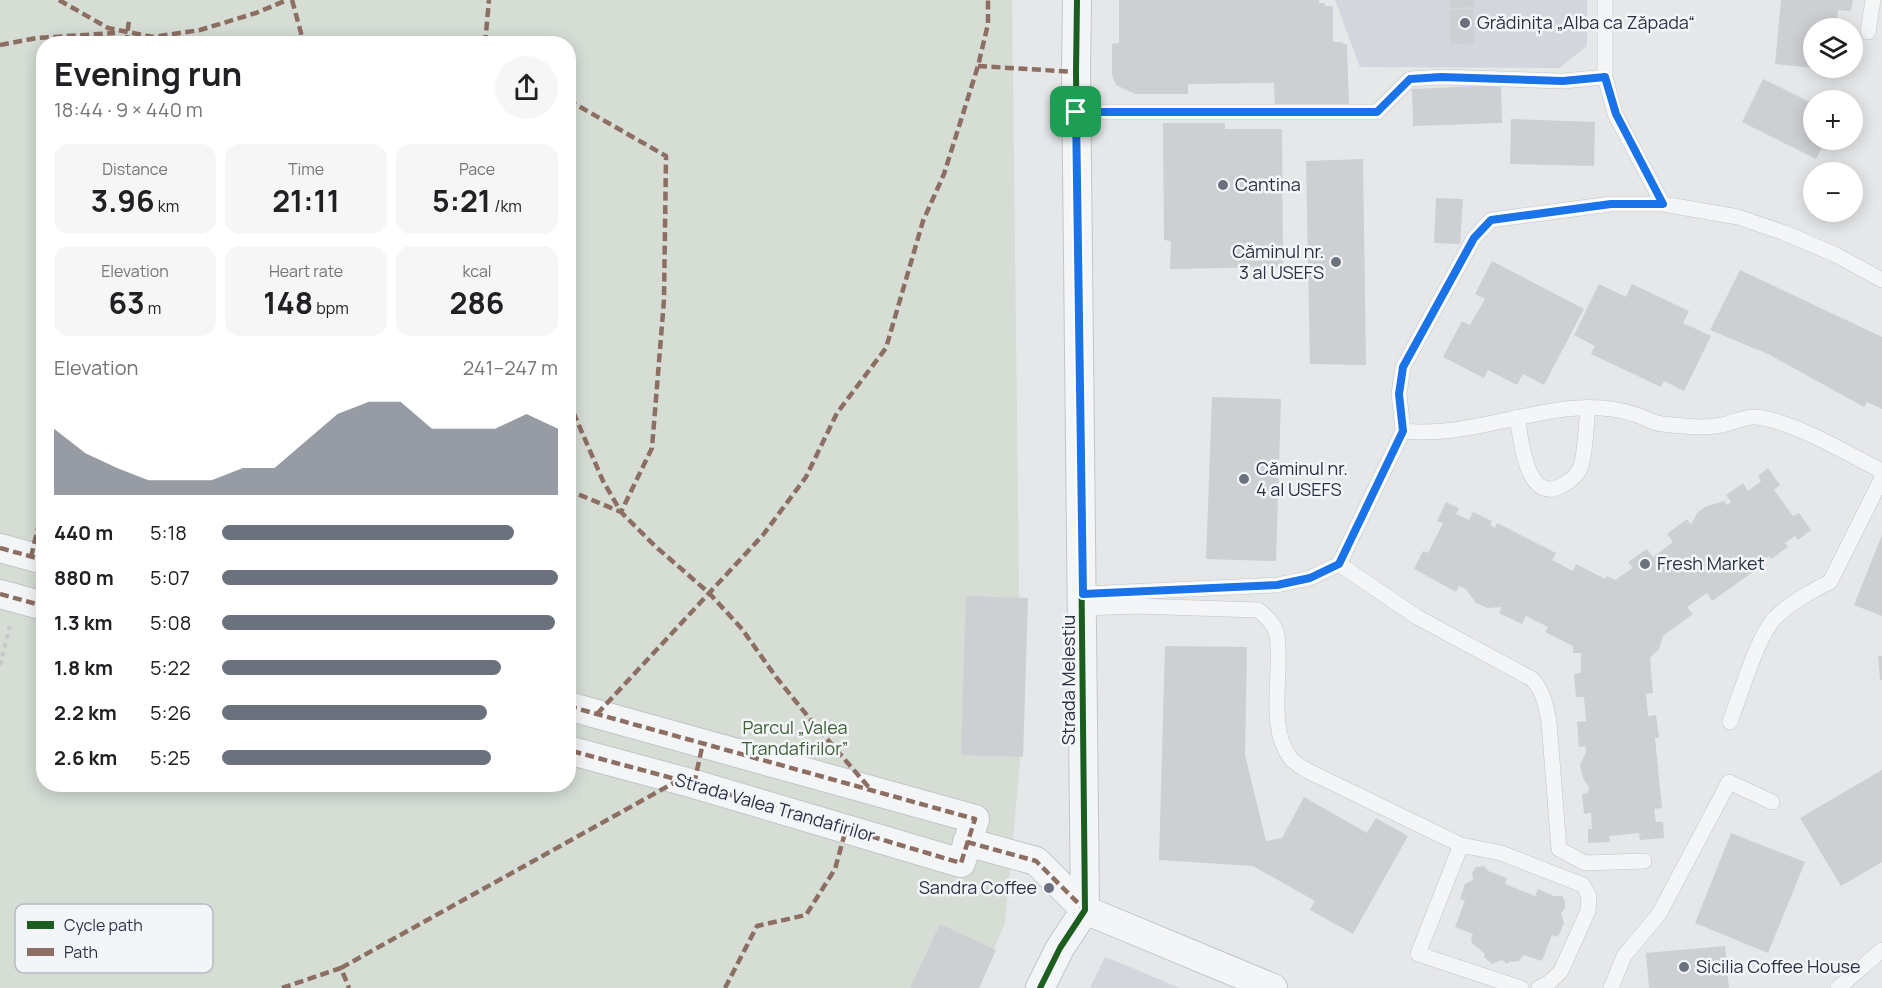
<!DOCTYPE html>
<html lang="en">
<head>
<meta charset="utf-8">
<style>
  :root { --surface:#fff; --page:#f6f6f6; --text:#202124; --muted:#757577; --accent:#6b727e }
  body { margin:0; font-family:Manrope,sans-serif; background:var(--page); color:var(--text); height:100vh; display:flex; flex-direction:column; font-size:22px; white-space:nowrap }
  * { box-sizing:border-box; margin:0 }
  p { font-size:20px; color:var(--muted) }
  .icon { flex:none; width:33px; height:33px; fill:none; stroke:currentColor; stroke-width:2; stroke-linecap:round; stroke-linejoin:round }
  .map { position:relative; flex:1; overflow:hidden }
  .drawer { position:absolute; left:36px; top:36px; width:540px; height:756px; display:flex; flex-direction:column; background:var(--surface); border-radius:24px; box-shadow:0 3px 15px #0003 }
  .drawer>* { flex:none }
  .buttons { position:absolute; left:1803px; top:18px; display:grid; gap:12px }
  .buttons a { display:grid; place-items:center; width:60px; height:60px; border-radius:50%; background:var(--surface); box-shadow:0 3px 15px #0003; font-size:30px }
  .pin { position:absolute; display:grid; place-items:center; width:51px; height:51px; color:#fff; margin:-26px; border-radius:12px; box-shadow:0 3px 9px #0006 }
  .round { display:grid; place-items:center; flex:none; width:63px; height:63px; border-radius:32px; background:var(--page) }
  .summary { display:flex; align-items:center; justify-content:space-between; height:102px; padding:0 18px }
  h1 { font-size:33px; font-weight:700; line-height:45px }
  .metrics { display:grid; grid-template-columns:repeat(3,1fr); gap:9px; height:102px; padding:6px 18px }
  .metrics div { display:grid; align-content:center; border-radius:15px; background:var(--page); text-align:center }
  .metrics b { font-size:30px; font-weight:700 }
  .metrics small { font-size:16px; font-weight:400 }
  .metrics p { font-size:16px }
  .chart { height:168px; padding:12px 18px }
  .chart p { display:flex; justify-content:space-between }
  .chart svg { width:100%; height:108px; margin-top:6px; fill:var(--accent); opacity:.7 }
  ul { padding:0 18px; list-style:none; font-size:20px }
  li { display:grid; grid-template-columns:96px 72px 1fr; align-items:center; height:45px }
  li i { height:15px; border-radius:8px; background:var(--accent) }
  .map>svg:first-child { display:block }
  .built { fill:#d3d6dc }
  .green { fill:#d5ddd5; fill-rule:evenodd }
  .building { fill:#cdcfd2 }
  .lines { fill:none; stroke-linecap:round; stroke-linejoin:round }
  .lane-casing { stroke:#c3c5c7; stroke-width:16 }
  .street-casing { stroke:#c3c5c7; stroke-width:30 }
  .path { stroke:#c6c8cc; stroke-width:4; stroke-dasharray:4.5 4.5; stroke-linecap:butt }
  .lane { stroke:#f4f5f6; stroke-width:15 }
  .street { stroke:#f4f5f6; stroke-width:28 }
  .quiet { stroke:#8d6e63; stroke-width:4.5; stroke-dasharray:9 4.5; stroke-linecap:butt }
  .cycleway-casing { stroke:#f3f5f8; stroke-width:10 }
  .cycleway { stroke:#1b5e20; stroke-width:6 }
  .route-casing { stroke:#fff; stroke-width:12 }
  .route { stroke:#1a73e8; stroke-width:8 }
  .poi-dot { fill:#6b727e; stroke:#f3f5f8; stroke-width:2 }
  .labels { text-anchor:middle; stroke-width:5; stroke-linejoin:round; paint-order:stroke }
  .poi-label { font-size:18px; fill:#2a3344; stroke:#f3f5f8; text-anchor:start }
  .street-label { font-size:18px; fill:#2a3344; stroke:#f3f5f8 }
  .park-label { font-size:18px; fill:#3e6037; stroke:#f3f5f8 }
  .key { fill:#f3f5f8; stroke:#b7bbc2; stroke-width:1.5 }
  .key-label { font-size:16px; fill:#2a3344 }
</style>
</head>
<body>
<div class="map">
<svg width="1882" height="988" viewBox="0 0 1882 988">
  <rect width="100%" height="100%" fill="#e5e7e9"/>
  <path class="built" d="M 1335,0 L 1587,0 L 1587,46 L 1559,68 L 1360,67 Z
    M 1105,957 L 1125,965 L 1180,988 L 1090,988 Z"/>
  <path class="green" d="M 0,0 L 1012,0 L 1021,751 L 1005,923 L 977,988 L 0,988 ZM 44,44 L 568,44 L 568,784 L 44,784 Z"/>
  <path class="building" d="M 1119,0 L 1319,0 L 1319,3 L 1325,3 L 1325,6 L 1333,6 L 1333,42 L 1343,42 L 1343,44 L 1347,44 L 1349,109 L 1275,108 L 1274,83 L 1188,84 L 1188,94 L 1135,94 L 1116,85 L 1112,75 L 1112,44 L 1119,43 Z
    M 1450,0 L 1474,0 L 1474,7 L 1450,8 Z
    M 1781,0 L 1853,0 L 1851,11 L 1838,10 L 1836,28 L 1814,28 L 1814,68 L 1775,64 Z
    M 1473,9 L 1474,43 L 1451,44 L 1450,10 Z
    M 1763,79 L 1814,104 L 1814,140 L 1826,140 L 1816,159 L 1742,122 Z
    M 1501,85 L 1502,123 L 1413,126 L 1412,89 Z
    M 1511,119 L 1595,122 L 1594,166 L 1510,164 Z
    M 1163,123 L 1225,123 L 1225,129 L 1282,129 L 1283,267 L 1170,269 L 1171,241 L 1164,240 Z
    M 1363,159 L 1366,365 L 1310,364 L 1306,161 Z
    M 1436,198 L 1463,199 L 1460,244 L 1434,243 Z
    M 1492,261 L 1584,309 L 1544,385 L 1523,374 L 1517,385 L 1488,370 L 1484,378 L 1443,357 L 1462,321 L 1470,325 L 1485,299 L 1475,294 Z
    M 1740,270 L 1882,337 L 1882,409 L 1867,402 L 1864,407 L 1768,354 L 1710,330 Z
    M 1599,284 L 1626,297 L 1632,284 L 1689,311 L 1683,323 L 1711,336 L 1684,391 L 1664,381 L 1661,387 L 1591,354 L 1595,346 L 1574,335 Z
    M 1212,397 L 1281,399 L 1276,561 L 1206,559 Z
    M 1768,468 L 1780,485 L 1774,490 L 1793,516 L 1799,513 L 1811,530 L 1798,540 L 1795,536 L 1785,543 L 1788,547 L 1771,559 L 1769,556 L 1765,559 L 1767,562 L 1712,601 L 1707,593 L 1687,607 L 1693,614 L 1663,636 L 1659,649 L 1650,658 L 1653,693 L 1646,694 L 1648,716 L 1656,715 L 1659,738 L 1655,738 L 1662,808 L 1654,809 L 1656,822 L 1663,822 L 1664,838 L 1640,840 L 1639,833 L 1609,836 L 1610,842 L 1588,843 L 1588,829 L 1592,829 L 1591,813 L 1584,814 L 1582,794 L 1588,793 L 1589,787 L 1583,778 L 1580,765 L 1586,752 L 1585,746 L 1579,747 L 1577,722 L 1586,721 L 1584,697 L 1576,697 L 1574,674 L 1581,673 L 1581,653 L 1573,653 L 1573,646 L 1545,632 L 1548,627 L 1526,616 L 1522,624 L 1499,613 L 1502,607 L 1488,608 L 1476,603 L 1466,589 L 1459,586 L 1456,592 L 1414,569 L 1423,551 L 1428,553 L 1443,523 L 1437,521 L 1446,502 L 1459,508 L 1456,514 L 1469,520 L 1473,512 L 1492,521 L 1490,525 L 1495,528 L 1497,523 L 1556,553 L 1552,560 L 1573,571 L 1576,564 L 1605,579 L 1607,576 L 1615,580 L 1633,568 L 1628,562 L 1647,549 L 1653,557 L 1673,542 L 1667,534 L 1687,519 L 1691,525 L 1697,513 L 1705,507 L 1724,501 L 1727,505 L 1731,502 L 1726,495 L 1743,483 L 1748,491 L 1761,481 L 1758,476 Z
    M 1882,535 L 1882,616 L 1854,605 Z
    M 966,596 L 1028,598 L 1023,757 L 961,755 Z
    M 1165,646 L 1247,647 L 1245,755 L 1266,841 L 1282,838 L 1304,797 L 1367,833 L 1376,818 L 1408,836 L 1353,934 L 1310,910 L 1315,901 L 1253,866 L 1159,860 Z
    M 1878,656 L 1882,656 L 1882,680 L 1880,680 Z
    M 1882,770 L 1882,862 L 1841,886 L 1800,818 Z
    M 1731,833 L 1805,862 L 1768,953 L 1695,923 Z
    M 1484,866 L 1488,871 L 1507,878 L 1505,884 L 1535,896 L 1538,889 L 1554,896 L 1562,896 L 1565,901 L 1565,908 L 1561,913 L 1564,923 L 1558,937 L 1552,935 L 1542,961 L 1524,955 L 1519,961 L 1509,962 L 1507,964 L 1502,960 L 1492,964 L 1484,957 L 1485,954 L 1472,943 L 1471,938 L 1473,934 L 1455,927 L 1465,901 L 1460,899 L 1465,884 L 1473,880 L 1472,873 L 1476,867 Z
    M 940,924 L 996,950 L 979,988 L 910,988 Z
    M 1725,946 L 1729,988 L 1649,988 L 1646,953 Z"/>
  <g class="lines">
    <g class="lane-casing">
      <path id="lane" d="M 1605,0 L 1605,77 L 1615,114 L 1663,204
        M 1868,32 L 1873,0
        M 1076,112 L 1377,112 L 1410,79 L 1441,77 L 1563,81 L 1605,77
        M 1517,417 C 1521,439 1526,504 1561,486 C 1571,481 1580,473 1582,462 C 1586,445 1586,425 1588,407
        M 1403,431 C 1457,437 1511,416 1565,409 C 1589,406 1614,407 1637,415 C 1646,418 1653,423 1662,424 C 1681,426 1703,429 1722,425 C 1733,423 1744,416 1757,417 C 1798,423 1844,452 1882,471
        M 1339,564 L 1417,617 L 1532,679 C 1544,692 1546,706 1549,722 L 1559,849 L 1585,863 L 1644,861
        M 1083,594 L 1277,585 L 1310,578 L 1339,564 L 1403,431 L 1399,394 L 1403,367 L 1474,238 L 1491,220 L 1611,204 L 1663,204 L 1738,217 L 1785,233 L 1836,255 L 1882,280
        M 1083,608 L 1136,606 L 1258,610 C 1266,616 1275,624 1277,635 C 1283,672 1266,727 1291,759 C 1295,763 1301,767 1306,770 L 1461,845 L 1501,853 L 1583,885 L 1589,896 L 1588,911 L 1561,971 L 1550,982 L 1539,988
        M 1730,722 C 1740,696 1757,637 1775,618 C 1786,606 1814,589 1830,582 L 1882,478
        M 1461,845 L 1418,954 L 1521,988
        M 1611,988 L 1624,956 L 1659,914 L 1729,782 L 1772,802
        M 1838,988 L 1882,950"/>
    </g>
    <g class="street-casing">
      <path id="street" d="M 0,548 L 44,560
        M 0,594 L 44,606
        M 568,706 L 975,819 L 961,863 L 694,784 L 568,750
        M 967,842 L 1036,861 L 1085,910 L 1273,988
        M 1040,988 L 1060,948 L 1085,910 L 1076,72 L 1077,0"/>
    </g>
    <path class="path" d="M 0,665 L 10,625"/>
    <use href="#lane" class="lane"/>
    <use href="#street" class="street"/>
    <path class="quiet" d="M 59,0 L 108,28 L 153,37 L 200,30 L 256,13 L 287,0
      M 292,0 L 304,44
      M 126,44 L 129,20
      M 485,44 L 489,0
      M 0,45 L 37,38 L 115,33
      M 978,66 L 1076,72
      M 568,100 L 666,156 L 664,300 L 652,448 L 621,512 L 568,490
      M 568,400 L 603,481 L 621,512 L 655,546 L 709,593 L 742,629 L 776,677 L 814,724 L 872,791
      M 0,548 L 44,560
      M 31,557 L 44,503
      M 0,594 L 44,606
      M 568,706 L 975,819 L 961,863 L 694,784 L 568,750
      M 597,714 L 763,535 L 806,477 L 837,413 L 886,348 L 923,221 L 944,174 L 978,66 L 988,24 L 988,0
      M 694,784 L 703,743
      M 967,842 L 1036,861 L 1085,910
      M 341,968 L 679,780
      M 282,988 L 341,968 L 349,988
      M 725,988 L 757,926 L 806,915 L 835,869 L 846,829"/>
    <g class="cycleway-casing">
      <path id="cycleway" d="M 1040,988 L 1060,948 L 1085,910 L 1076,72 L 1077,0"/>
    </g>
    <use href="#cycleway" class="cycleway"/>
  </g>
  <g class="lines">
    <g class="route-casing">
      <path id="route" d="M 1441,77 L 1563,81 L 1605,77 L 1616,114 L 1663,204 L 1611,204 L 1491,220 L 1474,238 L 1403,367 L 1399,394 L 1403,431 L 1339,564 L 1310,578 L 1277,585 L 1083,594 L 1076,112 L 1377,112 L 1410,79 Z"/>
    </g>
    <use href="#route" class="route"/>
  </g>
  <g class="poi-dot">
    <circle cx="1465" cy="23" r="6"/>
    <circle cx="1223" cy="185" r="6"/>
    <circle cx="1336" cy="262" r="6"/>
    <circle cx="1244" cy="479" r="6"/>
    <circle cx="1645" cy="564" r="6"/>
    <circle cx="1049" cy="888" r="6"/>
    <circle cx="1684" cy="967" r="6"/>
  </g>
  <g class="labels">
    <g class="poi-label">
      <text x="1477" y="29">Grădinița „Alba ca Zăpada“</text>
      <text x="1235" y="191">Cantina</text>
      <text x="1324" y="258" text-anchor="end">Căminul nr.<tspan x="1324" dy="21">3 al USEFS</tspan></text>
      <text x="1256" y="475">Căminul nr.<tspan x="1256" dy="21">4 al USEFS</tspan></text>
      <text x="1657" y="570">Fresh Market</text>
      <text x="1037" y="894" text-anchor="end">Sandra Coffee</text>
      <text x="1696" y="973">Sicilia Coffee House</text>
    </g>
    <g class="street-label">
      <text transform="translate(1069 680) rotate(-90)" y="6">Strada Melestiu</text>
      <text transform="translate(775 808) rotate(16)" y="6">Strada Valea Trandafirilor</text>
    </g>
    <g class="park-label">
      <text x="795" y="734">Parcul „Valea<tspan x="795" dy="21">Trandafirilor”</tspan></text>
    </g>
  </g>
  <rect x="15" y="904" width="198" height="69" rx="9" class="key"/>
  <rect x="27" y="921" width="27" height="8" fill="#1b5e20"/>
  <rect x="27" y="948" width="27" height="8" fill="#8d6e63"/>
  <g class="key-label">
    <text x="64" y="931">Cycle path</text>
    <text x="64" y="958">Path</text>
  </g>
</svg>
<div class="buttons">
<a><svg class="icon" aria-label="layers" viewBox="0 0 24 24"><path d="M12 4l9 5-9 5-9-5zM3 14l9 5 9-5"/></svg></a>
<a>+</a>
<a>−</a>
</div>
<div class="pin" style="left:1076px;top:112px;background:#1e9e55"><svg class="icon" aria-label="arrive" viewBox="0 0 24 24"><path d="M6 21V4h12l-3 4 3 4H6"/></svg></div>
<section class="drawer">
<div class="summary"><div><h1>Evening run</h1><p>18:44 · 9 × 440 m</p></div><a class="round"><svg class="icon" aria-label="share" viewBox="0 0 24 24"><path d="M12 15V3M7 8l5-5 5 5M5 13v7h14v-7"/></svg></a></div>
<div class="metrics">
<div><p>Distance</p><b>3.96<small> km</small></b></div>
<div><p>Time</p><b>21:11</b></div>
<div><p>Pace</p><b>5:21<small> /km</small></b></div>
</div>
<div class="metrics">
<div><p>Elevation</p><b>63<small> m</small></b></div>
<div><p>Heart rate</p><b>148<small> bpm</small></b></div>
<div><p>kcal</p><b>286</b></div>
</div>
<div class="chart"><p><span>Elevation</span>241–247 m</p>
<svg viewBox="0 0 160 44" preserveAspectRatio="none"><path d="M0 44V17L10 27L20 33L30 38L40 38L50 38L60 33L70 33L80 22L90 11L100 6L110 6L120 17L130 17L140 17L150 11L160 17V44z"/></svg>
</div>
<ul>
<li><b>440 m</b>5:18<i style="width:87%"></i></li>
<li><b>880 m</b>5:07<i style="width:100%"></i></li>
<li><b>1.3 km</b>5:08<i style="width:99%"></i></li>
<li><b>1.8 km</b>5:22<i style="width:83%"></i></li>
<li><b>2.2 km</b>5:26<i style="width:79%"></i></li>
<li><b>2.6 km</b>5:25<i style="width:80%"></i></li>
</ul>
</section>
</div>
</body>
</html>
